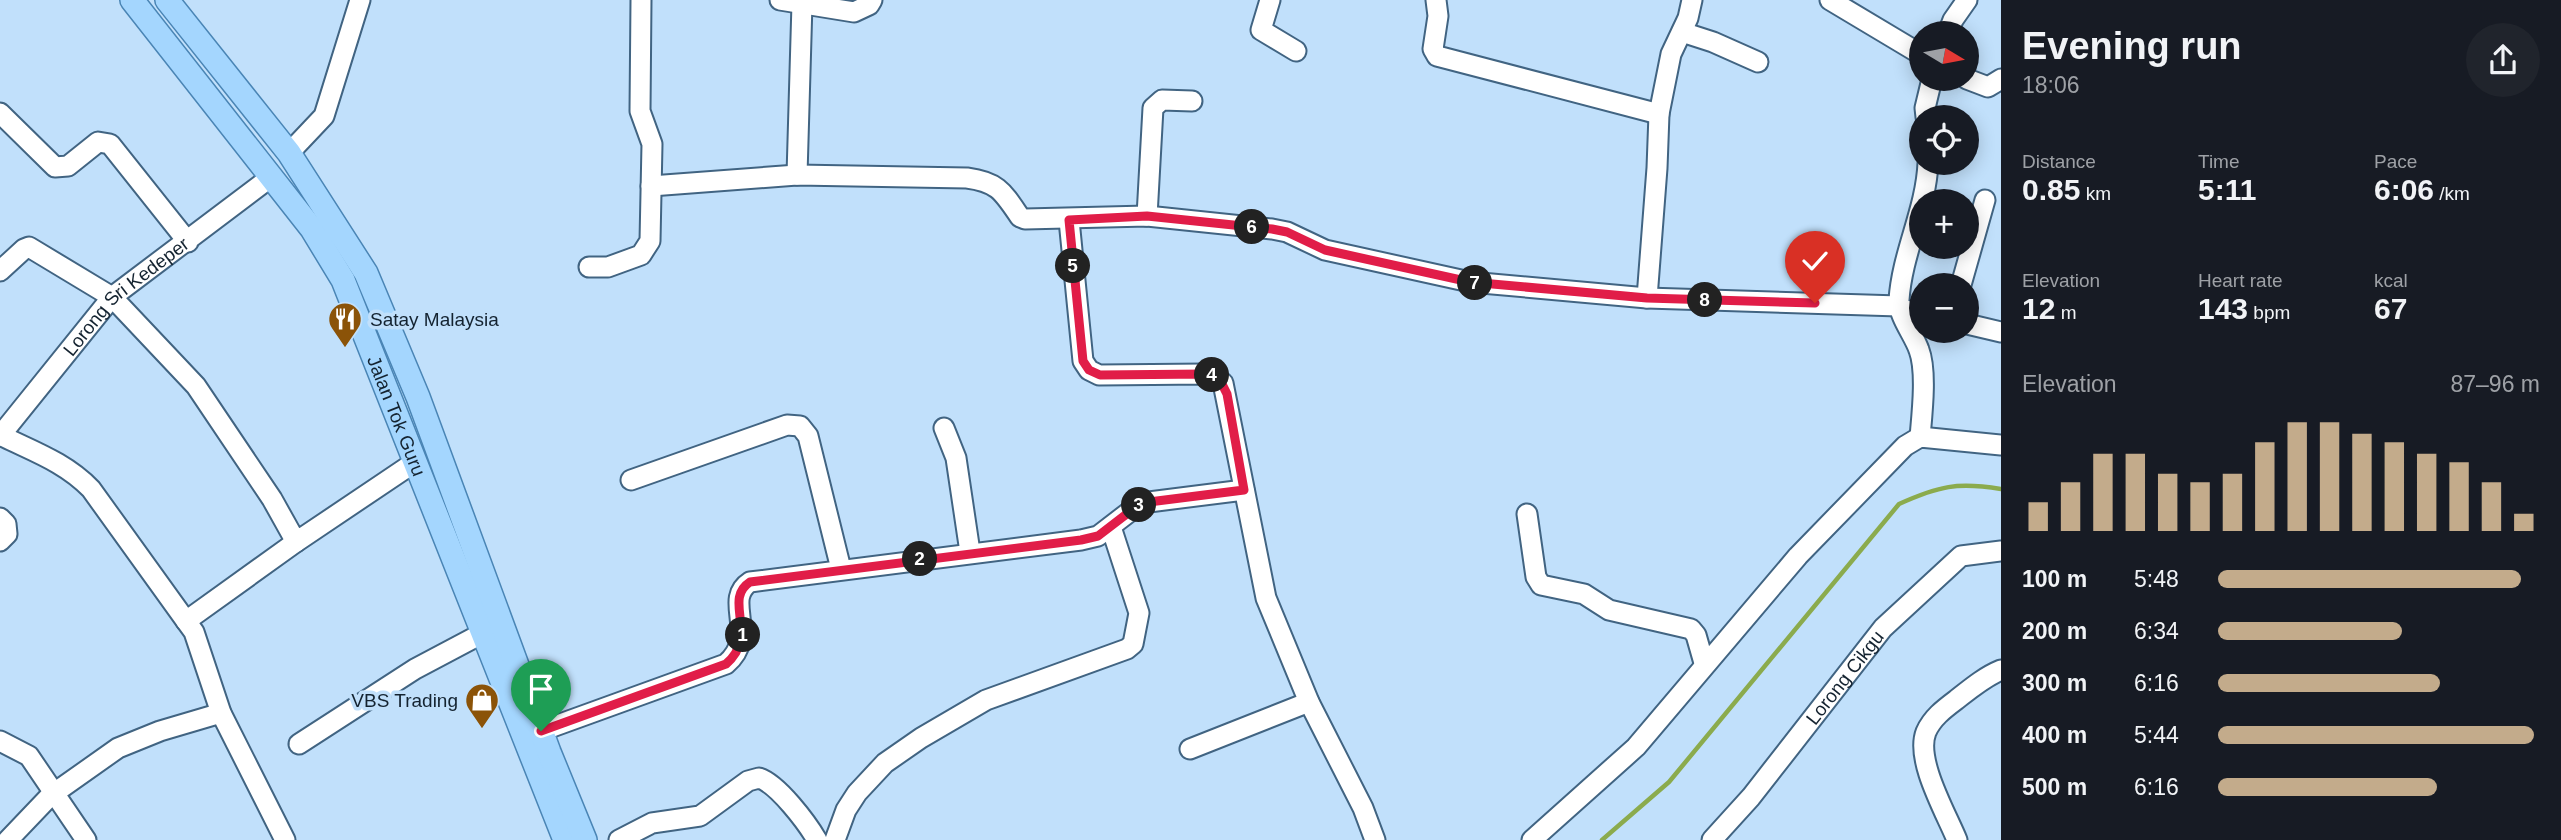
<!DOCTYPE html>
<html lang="en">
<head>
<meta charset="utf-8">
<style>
  :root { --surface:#171b24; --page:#20242c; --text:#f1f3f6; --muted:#9ea1a6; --accent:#c3ab8b }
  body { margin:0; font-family:Helvetica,sans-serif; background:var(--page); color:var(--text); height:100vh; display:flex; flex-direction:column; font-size:26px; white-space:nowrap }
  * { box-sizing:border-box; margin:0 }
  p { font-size:23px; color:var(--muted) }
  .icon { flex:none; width:38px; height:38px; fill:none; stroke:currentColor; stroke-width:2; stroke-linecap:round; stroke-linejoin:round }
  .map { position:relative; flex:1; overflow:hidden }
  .drawer { display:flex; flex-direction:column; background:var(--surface); width:560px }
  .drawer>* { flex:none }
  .needle { width:46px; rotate:100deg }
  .tools { position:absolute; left:1909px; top:21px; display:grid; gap:14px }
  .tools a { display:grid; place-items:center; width:70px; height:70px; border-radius:50%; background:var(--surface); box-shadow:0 4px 18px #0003; font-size:35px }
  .pin { position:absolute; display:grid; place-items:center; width:60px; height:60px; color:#fff; margin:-72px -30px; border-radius:50% 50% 50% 0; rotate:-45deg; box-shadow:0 0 7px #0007 }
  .pin .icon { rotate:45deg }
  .km { position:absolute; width:35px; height:35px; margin:-18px; border-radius:50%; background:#222; color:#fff; font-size:19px; line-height:35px; text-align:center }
  .round { display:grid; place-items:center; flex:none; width:74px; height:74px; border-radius:37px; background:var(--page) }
  .head { display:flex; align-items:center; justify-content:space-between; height:119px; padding:0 21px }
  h1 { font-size:38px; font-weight:700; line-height:52px }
  .figures { display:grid; grid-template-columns:repeat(3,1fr); gap:10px; height:119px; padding:7px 21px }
  .figures div { display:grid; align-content:center }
  .figures b { font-size:30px; font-weight:700 }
  .figures small { font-size:19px; font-weight:400 }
  .figures p { font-size:19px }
  .chart { height:196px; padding:14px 21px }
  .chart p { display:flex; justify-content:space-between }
  .chart svg { width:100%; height:126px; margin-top:7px; stroke:var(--accent); stroke-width:6 }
  ul { padding:0 21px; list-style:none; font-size:23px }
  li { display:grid; grid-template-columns:112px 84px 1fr; align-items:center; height:52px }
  li i { height:18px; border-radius:9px; background:var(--accent) }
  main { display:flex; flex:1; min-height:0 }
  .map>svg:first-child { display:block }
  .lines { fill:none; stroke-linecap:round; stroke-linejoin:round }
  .stream { stroke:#8bab4d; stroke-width:4.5 }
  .minor-casing { stroke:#416482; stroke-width:23 }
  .major-casing { stroke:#4a85b5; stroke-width:26 }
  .minor { stroke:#fff; stroke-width:19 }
  .major { stroke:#a4d6fe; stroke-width:23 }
  .route-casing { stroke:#fff; stroke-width:14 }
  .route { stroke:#e11d48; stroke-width:9 }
  .labels { text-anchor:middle; stroke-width:7; stroke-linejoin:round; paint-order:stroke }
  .street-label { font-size:19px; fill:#142330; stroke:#c1e0fb }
  .poi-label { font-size:19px; fill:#142330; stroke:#c1e0fb; text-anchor:start }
</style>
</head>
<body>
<main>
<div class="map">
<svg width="2001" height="840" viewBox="0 0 2001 840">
  <rect width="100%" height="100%" fill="#c1e0fb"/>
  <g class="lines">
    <path class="stream" d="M 1602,840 L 1669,782 L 1899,504 C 1939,486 1957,482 2001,489"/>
    <g class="minor-casing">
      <g id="minor">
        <path d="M 780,0 L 854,12 L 869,5 L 872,0"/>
        <path d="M 1270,0 L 1261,30 L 1296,51"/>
        <path d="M 1436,0 L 1438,16 L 1433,49 L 1437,56 L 1659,114"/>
        <path d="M 1830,0 L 1922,55"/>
        <path d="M 1682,32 L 1713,42 L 1758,62"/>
        <path d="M 1948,33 L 1953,20 L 1967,0"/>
        <path d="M 1967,79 L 1988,87 L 2001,79"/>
        <path d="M 0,113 L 55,167 L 68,166 L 98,142 L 110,144 L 188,242"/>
        <path d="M 1926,117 L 1925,108 L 1932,79"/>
        <path d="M 289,153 L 324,116 L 360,0"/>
        <path d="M 797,175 L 802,3"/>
        <path d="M 651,186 L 797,175 L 967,178 C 998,182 1003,192 1020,217 L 1025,219 L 1147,216 L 1272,229 L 1287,232 L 1325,250 L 1470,282 L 1647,298 L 1899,306"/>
        <path d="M 1147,216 L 1153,108 L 1162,100 L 1192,101"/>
        <path d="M 1069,220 L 1083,361 L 1089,370 L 1099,375 L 1205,374 L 1214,376 L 1223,383 L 1266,598 L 1309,702 L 1363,808 L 1375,840"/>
        <path d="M 589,267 L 608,267 L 641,255 L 650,241 L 652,144 L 640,111 L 641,0"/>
        <path d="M 0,271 L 24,249 L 29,247 L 112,297 L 196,386 L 272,499 L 296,542 L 415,462"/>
        <path d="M 1961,285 L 1985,200"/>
        <path d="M 1647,298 L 1657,168 L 1659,114 L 1671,54 L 1688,18 L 1692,0"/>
        <path d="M 1900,309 L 1922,313"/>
        <path d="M 1967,324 L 2001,332"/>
        <path d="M 944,428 L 956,458 L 970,552"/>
        <path d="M 0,435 C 32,451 65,462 91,489 L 186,621 L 194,632 L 221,713 L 285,840"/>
        <path id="s1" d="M 0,436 L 112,297 L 271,177"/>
        <path d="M 1920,437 C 1922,414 1927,371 1919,350 C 1914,335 1898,316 1899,300 C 1902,253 1926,210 1928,163"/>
        <path d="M 631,480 L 787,425 L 800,426 L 808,436 L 841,569"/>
        <path d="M 1527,514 L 1536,577 L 1541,585 L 1584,594 L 1609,610 L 1691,629 L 1696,635 L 1704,663"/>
        <path d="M 0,518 L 6,524 L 7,534 L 0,541"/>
        <path d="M 186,621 L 296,542"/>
        <path d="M 541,731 L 726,664 C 760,635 722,600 750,582 L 1081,540 L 1098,536 L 1141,503 L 1244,490"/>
        <path d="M 0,741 L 29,756 L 86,840"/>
        <path d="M 299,744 L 415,669 L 483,633"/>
        <path d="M 1190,749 L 1309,702"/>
        <path d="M 8,840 L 50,796 L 118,748 L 160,731 L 221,713"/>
        <path d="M 619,840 L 652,823 L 700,816 L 748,781 L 759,778 C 778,784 807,823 817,840"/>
        <path d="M 835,840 L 846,810 L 857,793 L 885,763 L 921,738 L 986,700 L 1127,649 L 1133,644 L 1139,613 L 1111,527"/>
        <path d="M 1532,840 L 1636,747 L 1798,556 L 1905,446 L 1920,437 L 2001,445"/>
        <path id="s2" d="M 1712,840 L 1751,797 L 1883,628 L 1961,556 L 2001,551"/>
        <path d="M 1957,840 C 1946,813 1915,760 1926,732 C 1932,718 1944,709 1956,700 C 1970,689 1984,677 2001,670"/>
      </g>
    </g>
    <g class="major-casing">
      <g id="major">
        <path id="s3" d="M 132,0 L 312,229 L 343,280 L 565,840"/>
        <path d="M 167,0 L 289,153 L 366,273 L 418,397 L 549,752 L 585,840"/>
      </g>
    </g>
    <use href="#minor" class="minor"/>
    <use href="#major" class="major"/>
  </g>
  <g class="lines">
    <g class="route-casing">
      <path id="route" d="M 541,731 L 726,664 C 760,635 722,600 750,582 L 1081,540 L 1098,536 L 1141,503 L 1244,490 L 1227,394 L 1219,378 L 1205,374 L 1100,375 L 1089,370 L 1083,361 L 1069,220 L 1147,216 L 1272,229 L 1287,232 L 1325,250 L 1470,282 L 1647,298 L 1815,303"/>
    </g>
    <use href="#route" class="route"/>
  </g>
  <defs>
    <g id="restaurant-pin" transform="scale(1.75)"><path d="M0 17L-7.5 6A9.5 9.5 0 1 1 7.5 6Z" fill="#8b5308" stroke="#c1e0fb"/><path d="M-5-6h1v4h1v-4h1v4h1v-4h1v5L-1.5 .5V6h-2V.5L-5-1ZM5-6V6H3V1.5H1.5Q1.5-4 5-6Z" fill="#fff"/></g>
    <g id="shop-pin" transform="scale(1.75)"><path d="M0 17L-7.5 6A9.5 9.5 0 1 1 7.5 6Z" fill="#8b5308" stroke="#c1e0fb"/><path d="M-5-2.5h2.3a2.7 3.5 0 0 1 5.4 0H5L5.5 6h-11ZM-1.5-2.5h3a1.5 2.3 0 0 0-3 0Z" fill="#fff"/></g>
  </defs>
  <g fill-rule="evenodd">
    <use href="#restaurant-pin" x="345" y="319"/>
    <use href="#shop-pin" x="482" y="700"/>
  </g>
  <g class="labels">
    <g class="street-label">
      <text dy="7" stroke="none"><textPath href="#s1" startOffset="189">Lorong Sri Kedeper</textPath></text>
      <text dy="7" stroke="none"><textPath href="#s3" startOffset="497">Jalan Tok Guru</textPath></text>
      <text dy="7" stroke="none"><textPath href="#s2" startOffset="210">Lorong Cikgu</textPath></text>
    </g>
    <g class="poi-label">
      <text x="370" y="326">Satay Malaysia</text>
      <text x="458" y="707" text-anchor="end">VBS Trading</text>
    </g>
  </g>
</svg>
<div class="tools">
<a><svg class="needle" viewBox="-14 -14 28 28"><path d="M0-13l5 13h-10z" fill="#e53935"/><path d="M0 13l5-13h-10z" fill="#9ea1a6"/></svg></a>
<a><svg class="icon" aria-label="locate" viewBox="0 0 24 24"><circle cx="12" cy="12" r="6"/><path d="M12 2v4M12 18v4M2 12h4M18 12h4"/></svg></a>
<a>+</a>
<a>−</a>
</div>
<div class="pin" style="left:541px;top:731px;background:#1e9e55"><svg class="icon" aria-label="arrive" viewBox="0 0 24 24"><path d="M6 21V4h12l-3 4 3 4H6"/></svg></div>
<div class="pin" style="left:1815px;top:303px;background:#d93025"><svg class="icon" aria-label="check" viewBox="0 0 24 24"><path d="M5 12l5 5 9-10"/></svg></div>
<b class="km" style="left:743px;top:635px">1</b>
<b class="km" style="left:920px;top:559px">2</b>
<b class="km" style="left:1139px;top:505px">3</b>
<b class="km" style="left:1212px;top:375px">4</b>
<b class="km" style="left:1073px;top:266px">5</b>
<b class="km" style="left:1252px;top:227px">6</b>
<b class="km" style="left:1475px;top:283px">7</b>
<b class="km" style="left:1705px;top:300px">8</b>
</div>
<section class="drawer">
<div class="head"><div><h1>Evening run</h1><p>18:06</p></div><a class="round"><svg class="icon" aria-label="share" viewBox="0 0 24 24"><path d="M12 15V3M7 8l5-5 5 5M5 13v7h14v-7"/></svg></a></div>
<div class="figures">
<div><p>Distance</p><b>0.85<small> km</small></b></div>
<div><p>Time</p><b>5:11</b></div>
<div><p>Pace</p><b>6:06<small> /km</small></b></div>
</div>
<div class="figures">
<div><p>Elevation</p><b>12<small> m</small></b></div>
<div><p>Heart rate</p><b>143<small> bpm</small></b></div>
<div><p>kcal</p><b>67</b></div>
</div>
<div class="chart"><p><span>Elevation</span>87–96 m</p>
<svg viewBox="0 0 160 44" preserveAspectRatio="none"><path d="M5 44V34M15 44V27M25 44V17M35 44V17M45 44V24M55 44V27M65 44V24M75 44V13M85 44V6M95 44V6M105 44V10M115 44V13M125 44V17M135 44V20M145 44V27M155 44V38"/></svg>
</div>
<ul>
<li><b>100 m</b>5:48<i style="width:94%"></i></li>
<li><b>200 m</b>6:34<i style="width:57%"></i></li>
<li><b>300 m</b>6:16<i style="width:69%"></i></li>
<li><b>400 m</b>5:44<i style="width:98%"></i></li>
<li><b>500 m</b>6:16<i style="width:68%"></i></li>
</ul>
</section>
</main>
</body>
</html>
